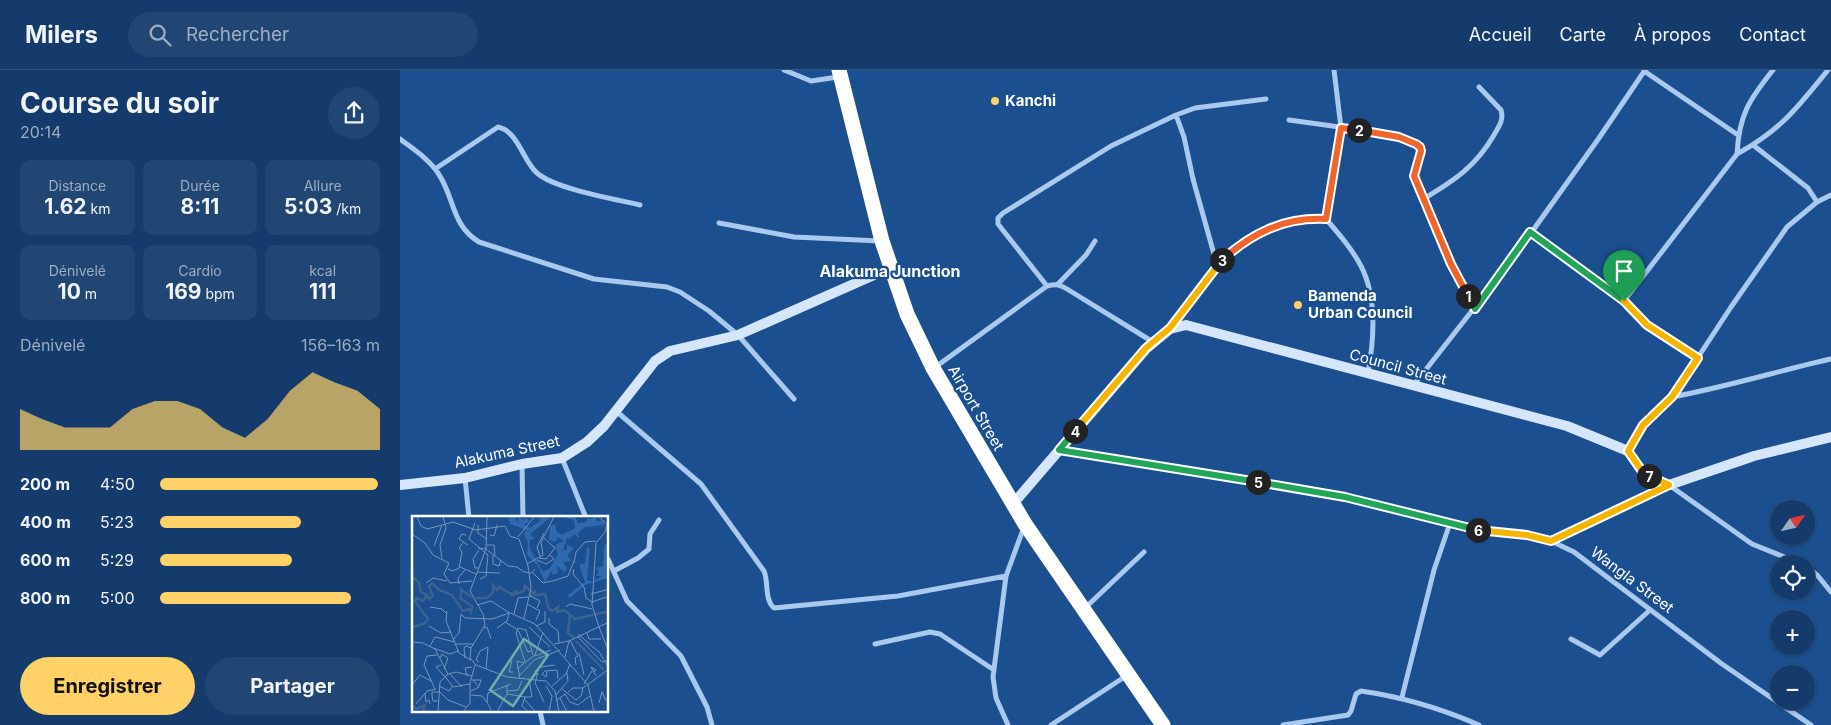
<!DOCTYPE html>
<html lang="fr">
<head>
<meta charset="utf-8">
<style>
  :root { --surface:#143b6b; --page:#214673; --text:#f1f3f6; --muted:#9dadc1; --line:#33557e; --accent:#ffd166 }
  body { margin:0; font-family:Inter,sans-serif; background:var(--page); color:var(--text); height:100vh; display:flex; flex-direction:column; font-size:19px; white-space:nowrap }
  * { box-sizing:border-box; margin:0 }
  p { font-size:16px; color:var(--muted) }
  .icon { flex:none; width:28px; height:28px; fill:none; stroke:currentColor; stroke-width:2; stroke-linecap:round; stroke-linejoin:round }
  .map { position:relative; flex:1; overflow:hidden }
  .drawer { display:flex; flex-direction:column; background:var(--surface); width:400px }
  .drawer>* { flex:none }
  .needle { width:32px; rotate:56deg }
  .fabs { position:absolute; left:1370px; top:430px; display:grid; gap:10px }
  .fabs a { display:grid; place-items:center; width:45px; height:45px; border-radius:50%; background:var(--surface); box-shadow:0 1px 4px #0004,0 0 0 1px var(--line); font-size:25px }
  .pin { position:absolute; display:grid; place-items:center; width:42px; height:42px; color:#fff; margin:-51px -21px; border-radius:50% 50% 50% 0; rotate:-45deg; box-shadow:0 0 5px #0007 }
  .pin .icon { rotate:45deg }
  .km { position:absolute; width:25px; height:25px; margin:-12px; border-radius:50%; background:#222; color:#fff; font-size:14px; line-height:25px; text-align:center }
  .round { display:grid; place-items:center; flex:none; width:52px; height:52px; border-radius:26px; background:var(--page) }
  .headline { display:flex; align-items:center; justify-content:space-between; height:85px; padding:0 20px }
  h1 { font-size:28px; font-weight:700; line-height:38px }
  .stats { display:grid; grid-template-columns:repeat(3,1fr); gap:8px; height:85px; padding:5px 20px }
  .stats div { display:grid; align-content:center; border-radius:10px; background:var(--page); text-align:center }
  .stats b { font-size:21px; font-weight:700 }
  .stats small { font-size:14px; font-weight:400 }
  .stats p { font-size:14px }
  .chart { height:140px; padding:10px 20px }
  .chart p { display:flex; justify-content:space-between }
  .chart svg { width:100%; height:90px; margin-top:5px; fill:var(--accent); opacity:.7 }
  .button { display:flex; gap:10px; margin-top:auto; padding:10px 20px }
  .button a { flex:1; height:58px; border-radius:30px; background:var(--accent); color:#111; font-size:20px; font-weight:700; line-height:58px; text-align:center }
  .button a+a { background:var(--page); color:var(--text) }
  ul { padding:0 20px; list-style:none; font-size:16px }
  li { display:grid; grid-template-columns:80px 60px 1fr; align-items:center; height:38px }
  li i { height:12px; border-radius:6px; background:var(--accent) }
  header { display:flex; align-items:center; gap:30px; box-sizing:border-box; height:70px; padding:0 25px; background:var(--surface); border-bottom:1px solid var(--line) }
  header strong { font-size:24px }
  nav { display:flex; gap:28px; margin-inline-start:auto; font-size:18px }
  .search { width:350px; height:45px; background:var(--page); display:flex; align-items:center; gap:12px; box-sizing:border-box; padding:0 18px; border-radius:28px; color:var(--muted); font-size:19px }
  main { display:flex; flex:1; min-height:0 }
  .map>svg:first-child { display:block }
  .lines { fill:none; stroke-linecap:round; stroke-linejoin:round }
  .street { stroke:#a9c9ee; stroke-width:5 }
  .secondary { stroke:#d6e6fa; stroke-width:10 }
  .highway { stroke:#fff; stroke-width:15 }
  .split-1-casing { stroke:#fff; stroke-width:10 }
  .split-2-casing { stroke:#fff; stroke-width:10 }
  .split-3-casing { stroke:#fff; stroke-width:10 }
  .split-4-casing { stroke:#fff; stroke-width:10 }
  .split-5-casing { stroke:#fff; stroke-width:10 }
  .split-6-casing { stroke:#fff; stroke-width:10 }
  .split-7-casing { stroke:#fff; stroke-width:10 }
  .split-8-casing { stroke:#fff; stroke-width:10 }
  .split-1 { stroke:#22a559; stroke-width:6 }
  .split-2 { stroke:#f0652b; stroke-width:6 }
  .split-3 { stroke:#f0652b; stroke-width:6 }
  .split-4 { stroke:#f5b400; stroke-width:6 }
  .split-5 { stroke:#22a559; stroke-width:6 }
  .split-6 { stroke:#22a559; stroke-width:6 }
  .split-7 { stroke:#f5b400; stroke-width:6 }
  .split-8 { stroke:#f5b400; stroke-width:6 }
  .poi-dot { fill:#ffd166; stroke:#1b4f8f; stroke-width:2 }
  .labels { text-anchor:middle; stroke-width:4.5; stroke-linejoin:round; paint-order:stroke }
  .poi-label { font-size:15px; font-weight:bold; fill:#fff; stroke:#1b4f8f; text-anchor:start }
  .street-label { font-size:15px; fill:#fff; stroke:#1b4f8f }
  .neighbourhood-label { font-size:16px; font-weight:bold; fill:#fff; stroke:#1b4f8f }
  .inset-river { fill:none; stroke:#3c6290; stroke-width:2.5 }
  .inset-road { fill:none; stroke:#7695bc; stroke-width:1 }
  .view { fill:#6fada8; fill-opacity:0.15; stroke:#6fada8; stroke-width:2.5 }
  .inset-edge { fill:none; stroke:#fff; stroke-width:2.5 }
</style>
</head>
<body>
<header>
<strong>Milers</strong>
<div class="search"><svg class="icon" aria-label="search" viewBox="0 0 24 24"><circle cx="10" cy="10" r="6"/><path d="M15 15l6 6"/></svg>Rechercher</div>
<nav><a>Accueil</a><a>Carte</a><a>À propos</a><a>Contact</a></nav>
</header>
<main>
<section class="drawer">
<div class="headline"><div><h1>Course du soir</h1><p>20:14</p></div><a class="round"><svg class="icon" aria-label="share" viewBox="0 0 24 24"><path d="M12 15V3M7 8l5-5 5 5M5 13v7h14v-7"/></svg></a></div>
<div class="stats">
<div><p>Distance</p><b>1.62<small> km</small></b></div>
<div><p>Durée</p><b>8:11</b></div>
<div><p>Allure</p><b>5:03<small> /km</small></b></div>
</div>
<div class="stats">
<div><p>Dénivelé</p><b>10<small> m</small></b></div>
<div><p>Cardio</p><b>169<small> bpm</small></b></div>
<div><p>kcal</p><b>111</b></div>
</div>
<div class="chart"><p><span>Dénivelé</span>156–163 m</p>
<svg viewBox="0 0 160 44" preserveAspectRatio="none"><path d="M0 44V24L10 29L20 33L30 33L40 33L50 24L60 20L70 20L80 24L90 33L100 38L110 29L120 15L130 6L140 11L150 15L160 24V44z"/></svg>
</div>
<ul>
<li><b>200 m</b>4:50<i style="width:99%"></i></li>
<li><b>400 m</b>5:23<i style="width:64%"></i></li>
<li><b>600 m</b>5:29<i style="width:60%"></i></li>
<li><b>800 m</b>5:00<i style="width:87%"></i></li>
</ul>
<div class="button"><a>Enregistrer</a><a>Partager</a></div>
</section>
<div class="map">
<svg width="1431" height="655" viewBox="0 0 1431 655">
  <rect width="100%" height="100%" fill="#1b4f8f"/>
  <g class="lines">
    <path class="street" d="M 384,0 L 411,11 L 438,7
      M 1244,1 L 1338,65
      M 776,45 L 784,67 L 793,109 L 817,195
      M 889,50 L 983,63 L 1016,74 L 1021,81 L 1015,100 L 1017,112 L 1051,194 L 1075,239
      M 0,69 C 13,79 29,89 38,103 C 55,128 51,155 79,172 L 194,209 L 267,217 L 280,222 L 309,241 L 338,265 L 394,329
      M 1353,75 L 1408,118 L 1417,132
      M 1337,84 C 1339,45 1349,30 1373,0
      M 35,99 L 98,57 C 118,61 123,91 137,103 C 155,119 215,129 240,135
      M 1025,128 C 1055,110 1076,96 1094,65 C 1099,56 1104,50 1101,40 L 1079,17
      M 926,149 L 941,58 L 934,0
      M 319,153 L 394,167 L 480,171
      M 1130,162 L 1224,231
      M 658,214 L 686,185 L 695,171
      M 647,216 L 598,154 L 598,148 L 603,143 L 711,76 L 776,45 L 795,38 L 866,29
      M 770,258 C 812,200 846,145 926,149 C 939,164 952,179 961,196 C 977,227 974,270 968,303
      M 1298,288 L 1247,255 L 1224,231 L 1337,84 C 1381,60 1397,38 1428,0
      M 534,298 L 647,216 C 655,214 659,214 667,219 L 753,272
      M 1013,316 L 1111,191 L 1199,68 L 1245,0
      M 1272,327 C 1326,317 1378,301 1431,289
      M 216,341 L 301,414 L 364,501 C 369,513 364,529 374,538 L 498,526 L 606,506
      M 659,381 L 945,427 L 1078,460 L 1127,465 L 1151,471 L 1174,482 L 1322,594 L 1411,655
      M 1228,381 L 1243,355 L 1272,327 L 1331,237 L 1387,157 L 1417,132 L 1431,125
      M 162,388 L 186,448
      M 122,394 L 123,448
      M 65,408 L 69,448
      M 1151,471 L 1269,415 L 1352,474 L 1402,494
      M 208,489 L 227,531 L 281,586 L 307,637 L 312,655
      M 1406,496 L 1418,506 L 1431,522
      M 214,501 L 238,488 L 249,479 L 250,464 L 259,450
      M 685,538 L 744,482
      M 1171,569 L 1200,585 L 1250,540
      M 475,574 L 530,562 L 540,564 L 594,600
      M 1002,627 L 1034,500 L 1050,453
      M 140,641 L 143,655
      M 608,655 L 596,628 L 593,607 L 606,506 L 624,457
      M 651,655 L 726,606
      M 883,655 L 948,645 L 951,641 L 956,624 L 961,621 C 1003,627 1040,638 1079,655"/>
    <path class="secondary" d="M 0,415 L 65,408 L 122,394 L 162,388 L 187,372 L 204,356 L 255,291 L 270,281 L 338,265 L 490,198
      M 613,434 L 746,279 L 770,259 L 786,255 L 1167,356 L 1228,381 L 1244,404 L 1269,415 L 1354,386 L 1431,367"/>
    <path class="highway" d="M 439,0 L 482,171 L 507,244 L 533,298 L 625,454 L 763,655"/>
  </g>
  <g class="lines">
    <g class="split-1-casing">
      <path id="split-1" d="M 1068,226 L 1075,239 L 1130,162 L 1224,231"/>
    </g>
    <g class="split-2-casing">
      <path id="split-2" d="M 959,60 L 999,67 L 1016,74 L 1020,77 L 1021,81 L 1014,106 L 1051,194 L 1068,226"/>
    </g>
    <g class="split-3-casing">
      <path id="split-3" d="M 822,190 C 852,163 884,147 926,149 L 941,58 L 959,60"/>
    </g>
    <g class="split-4-casing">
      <path id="split-4" d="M 675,361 L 746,278 L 770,258 L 822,190"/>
    </g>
    <g class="split-5-casing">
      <path id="split-5" d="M 675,361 L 659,380 L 858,412"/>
    </g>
    <g class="split-6-casing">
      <path id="split-6" d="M 858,412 L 945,427 L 1078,460"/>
    </g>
    <g class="split-7-casing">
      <path id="split-7" d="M 1078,460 L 1127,465 L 1151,471 L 1269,415 L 1249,406"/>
    </g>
    <g class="split-8-casing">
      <path id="split-8" d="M 1224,231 L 1247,255 L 1298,288 L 1272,327 L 1243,355 L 1228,381 L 1244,404 L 1249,406"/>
    </g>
    <use href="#split-1" class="split-1"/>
    <use href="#split-2" class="split-2"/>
    <use href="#split-3" class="split-3"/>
    <use href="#split-4" class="split-4"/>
    <use href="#split-5" class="split-5"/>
    <use href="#split-6" class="split-6"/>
    <use href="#split-7" class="split-7"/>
    <use href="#split-8" class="split-8"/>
  </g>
  <g class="poi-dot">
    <circle cx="595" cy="31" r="5"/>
    <circle cx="898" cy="235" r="5"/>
  </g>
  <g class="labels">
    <g class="poi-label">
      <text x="605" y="36">Kanchi</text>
      <text x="908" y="231">Bamenda<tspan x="908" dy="17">Urban Council</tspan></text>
    </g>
    <g class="street-label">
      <text transform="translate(998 297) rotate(15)" y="5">Council Street</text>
      <text transform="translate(576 338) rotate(60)" y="5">Airport Street</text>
      <text transform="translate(107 382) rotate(-12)" y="5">Alakuma Street</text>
      <text transform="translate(1232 510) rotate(37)" y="5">Wangla Street</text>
    </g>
    <g class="neighbourhood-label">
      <text x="490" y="207">Alakuma Junction</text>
    </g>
  </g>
  <g transform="translate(12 446)">
    <rect width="196" height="196" fill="#1b4f8f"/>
    <path d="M 96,1 L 103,1 L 105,6 L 107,1 L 111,4 L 115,2 L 117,6 L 112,8 L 118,12 L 129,4 L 126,1 L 139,1 L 118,18 L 123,23 L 118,24 L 118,33 L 131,56 L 138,52 L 146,38 L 143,29 L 152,25 L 146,21 L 143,26 L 137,24 L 138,10 L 143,8 L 145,16 L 150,19 L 163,12 L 162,4 L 150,1 L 163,1 L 166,7 L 174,6 L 176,1 L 177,3 L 184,1 L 185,6 L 190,4 L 193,9 L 173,11 L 166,17 L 167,22 L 162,18 L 158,23 L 155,22 L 151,34 L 155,34 L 155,29 L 162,32 L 155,40 L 160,45 L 151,46 L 155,52 L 152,57 L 145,49 L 146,57 L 141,59 L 139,55 L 133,66 L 126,50 L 115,39 L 116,28 L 112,18 L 115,14 L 98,8 ZM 196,28 L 194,59 L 196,62 L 173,69 L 158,82 L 156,79 L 173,66 L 167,49 L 173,47 L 175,31 L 178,32 L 175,64 L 180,66 L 190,60 L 184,60 L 187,56 L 184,52 L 191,50 L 192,29 Z" fill="#2e69ad"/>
    <path class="inset-river" d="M 0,60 L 7,67 L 9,76 L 15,79 L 11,85 L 4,82 L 3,85 L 16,103 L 12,108 L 0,111M 15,79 L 17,83 L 21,80 L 17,70 L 20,67 L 27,74 L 40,79 L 51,95 L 57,93 L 59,96 L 60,90 L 49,83 L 49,73 L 59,81M 64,82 L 75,82 L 81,76 L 81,69 L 85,74 L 87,71 L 99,78 L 103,76 L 101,79 L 112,75 L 113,70 L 120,76 L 119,79 L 123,76 L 123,79 L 133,78 L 136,91 L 140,95 L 146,91 L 145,96 L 152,94 L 163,103 L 194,96M 158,98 L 156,117 L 162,122M 164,125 L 192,154M 0,189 L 4,193 L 13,189 L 11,193 L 14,196"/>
    <path class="inset-road" d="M 5,1 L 9,10 L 15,13 L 41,6 L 64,14 L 93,10 L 98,20 L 107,23 L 116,50 L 119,72 L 112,102M 75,1 L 74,33 L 58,75 L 71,98 L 73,109 L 59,132 L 58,142 L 64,149 L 95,161 L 134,165 L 143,175 L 147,196M 63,7 L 57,23 L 76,39 L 74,60 L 68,63M 66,9 L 66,17 L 75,23M 0,18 L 13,27 L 21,39 L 37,47 L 32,58 L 38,67 L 60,65M 54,19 L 50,18 L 47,23 L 56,29M 78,19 L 82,20 L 85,9M 106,21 L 122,1M 74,29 L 82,29 L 83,39M 22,30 L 30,9M 66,32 L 74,33 L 96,50 L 105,51 L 112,56 L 120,57 L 123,53M 81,39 L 81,48 L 87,50 L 89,44M 128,40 L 125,31 L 132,17M 30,42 L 28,29 L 34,12 L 31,1M 127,42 L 134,43 L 143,32 L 132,22M 125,44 L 134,48 L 142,43 L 138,39M 162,47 L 164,36 L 173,26 L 184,25M 115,48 L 131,39 L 129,26 L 142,1M 48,51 L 64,58M 67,52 L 63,52 L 61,43 L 67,34M 36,53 L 41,55 L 47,52 L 50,36 L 47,32 L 51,27M 162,53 L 161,58 L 172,71 L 174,82 L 180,86M 65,56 L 88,57M 121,57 L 131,67 L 144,64 L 156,60 L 162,45M 14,67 L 21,62 L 35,65M 47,68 L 46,62 L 53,54M 179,78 L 197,73M 117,79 L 128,85 L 125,92M 180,86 L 197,80M 115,88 L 128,95 L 124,104M 65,89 L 79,85 L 96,96 L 123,108 L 176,169 L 182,196M 18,91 L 30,93 L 34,97M 154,91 L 158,88 L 180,93M 35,95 L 34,105 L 47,137 L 59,144M 102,98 L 106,82 L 116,81M 137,102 L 137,108 L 146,115 L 147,126M 93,106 L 106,114 L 116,136 L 119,135M 17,110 L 29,117 L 39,116M 124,110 L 133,106 L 133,95M 117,111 L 138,131M 187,111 L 180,89 L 184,27 L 193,16 L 195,8 L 187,1M 187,111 L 197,136M 72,112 L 75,111 L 79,123M 85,112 L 95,105 L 97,97M 175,117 L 177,123 L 189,123M 166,118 L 188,137 L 197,153M 166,121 L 190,146 L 197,144M 42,123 L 47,117 L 49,98 L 53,102 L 80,103 L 97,97M 158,124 L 166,140 L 163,142 L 164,149M 0,126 L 11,127 L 23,133 L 36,158 L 44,156 L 60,160M 44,128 L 62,128M 142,128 L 157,125 L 197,106M 18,130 L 23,121 L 43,126M 21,132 L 38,138 L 46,135M 167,137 L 172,159M 123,140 L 139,134M 153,141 L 157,125M 28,142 L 30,138 L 36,142 L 32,153M 53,142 L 52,132 L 54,130 L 59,132M 100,144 L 97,156 L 101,156M 67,146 L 64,144 L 68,135 L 76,131 L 74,153M 113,146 L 104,117 L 106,112 L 114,114 L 121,139M 29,149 L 24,151 L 32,160M 106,153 L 105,145 L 112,147M 135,156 L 134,161 L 130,158 L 133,155 L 145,154 L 146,163M 182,156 L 184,154 L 179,151 L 184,160M 126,157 L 123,167 L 132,186M 38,158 L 50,171M 32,159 L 41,171 L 58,168M 125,159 L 123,155 L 128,151 L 143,149M 55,160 L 53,152 L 60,151M 107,160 L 122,144 L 148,134M 108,163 L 106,152 L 123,139 L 131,116M 60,164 L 69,164 L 67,170M 172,168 L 180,155M 0,169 L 8,159 L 19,165M 27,170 L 37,175 L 40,171M 134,170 L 140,180 L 137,196M 140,170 L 154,158 L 158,148M 23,173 L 12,149 L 15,140 L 25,139M 150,173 L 164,184 L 169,180 L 171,172M 27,175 L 36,184 L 54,191M 59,175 L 67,171 L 61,164M 95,175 L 106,174 L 110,165M 156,176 L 161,172 L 171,172 L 197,153M 13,177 L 14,186 L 17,184 L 18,188M 95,178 L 113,181M 59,179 L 70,180 L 75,186M 144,179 L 156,165 L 155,157M 148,182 L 155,196M 112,183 L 123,195M 145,184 L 153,178 L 158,186 L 166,189 L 178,180M 27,185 L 21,185 L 20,180 L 20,176 L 27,176M 187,187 L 190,176 L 194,185M 4,188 L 15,175 L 24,173M 79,194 L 75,186 L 76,177 L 99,168M 26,196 L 28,166 L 36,158M 51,196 L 58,187 L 58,167 L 63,149M 85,196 L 95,178 L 95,169M 117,196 L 110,190 L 113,181 L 120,181 L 117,163"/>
    <path class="view" d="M 112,123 L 136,139 L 101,190 L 78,174 Z"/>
    <rect width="196" height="196" class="inset-edge"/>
  </g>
</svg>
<div class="fabs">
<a><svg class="needle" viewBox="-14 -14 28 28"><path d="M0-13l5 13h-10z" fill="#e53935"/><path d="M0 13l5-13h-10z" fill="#9dadc1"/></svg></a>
<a><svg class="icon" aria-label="locate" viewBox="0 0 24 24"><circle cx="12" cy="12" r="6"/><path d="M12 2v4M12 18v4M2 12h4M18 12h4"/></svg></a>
<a>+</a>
<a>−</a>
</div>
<div class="pin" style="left:1224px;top:231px;background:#1e9e55"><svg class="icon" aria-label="arrive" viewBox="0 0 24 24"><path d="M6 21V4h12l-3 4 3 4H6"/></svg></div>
<b class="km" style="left:1068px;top:226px">1</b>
<b class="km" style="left:959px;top:60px">2</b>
<b class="km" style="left:822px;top:190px">3</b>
<b class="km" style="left:675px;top:361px">4</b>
<b class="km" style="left:858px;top:412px">5</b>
<b class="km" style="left:1078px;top:460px">6</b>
<b class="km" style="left:1249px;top:406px">7</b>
</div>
</main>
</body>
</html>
